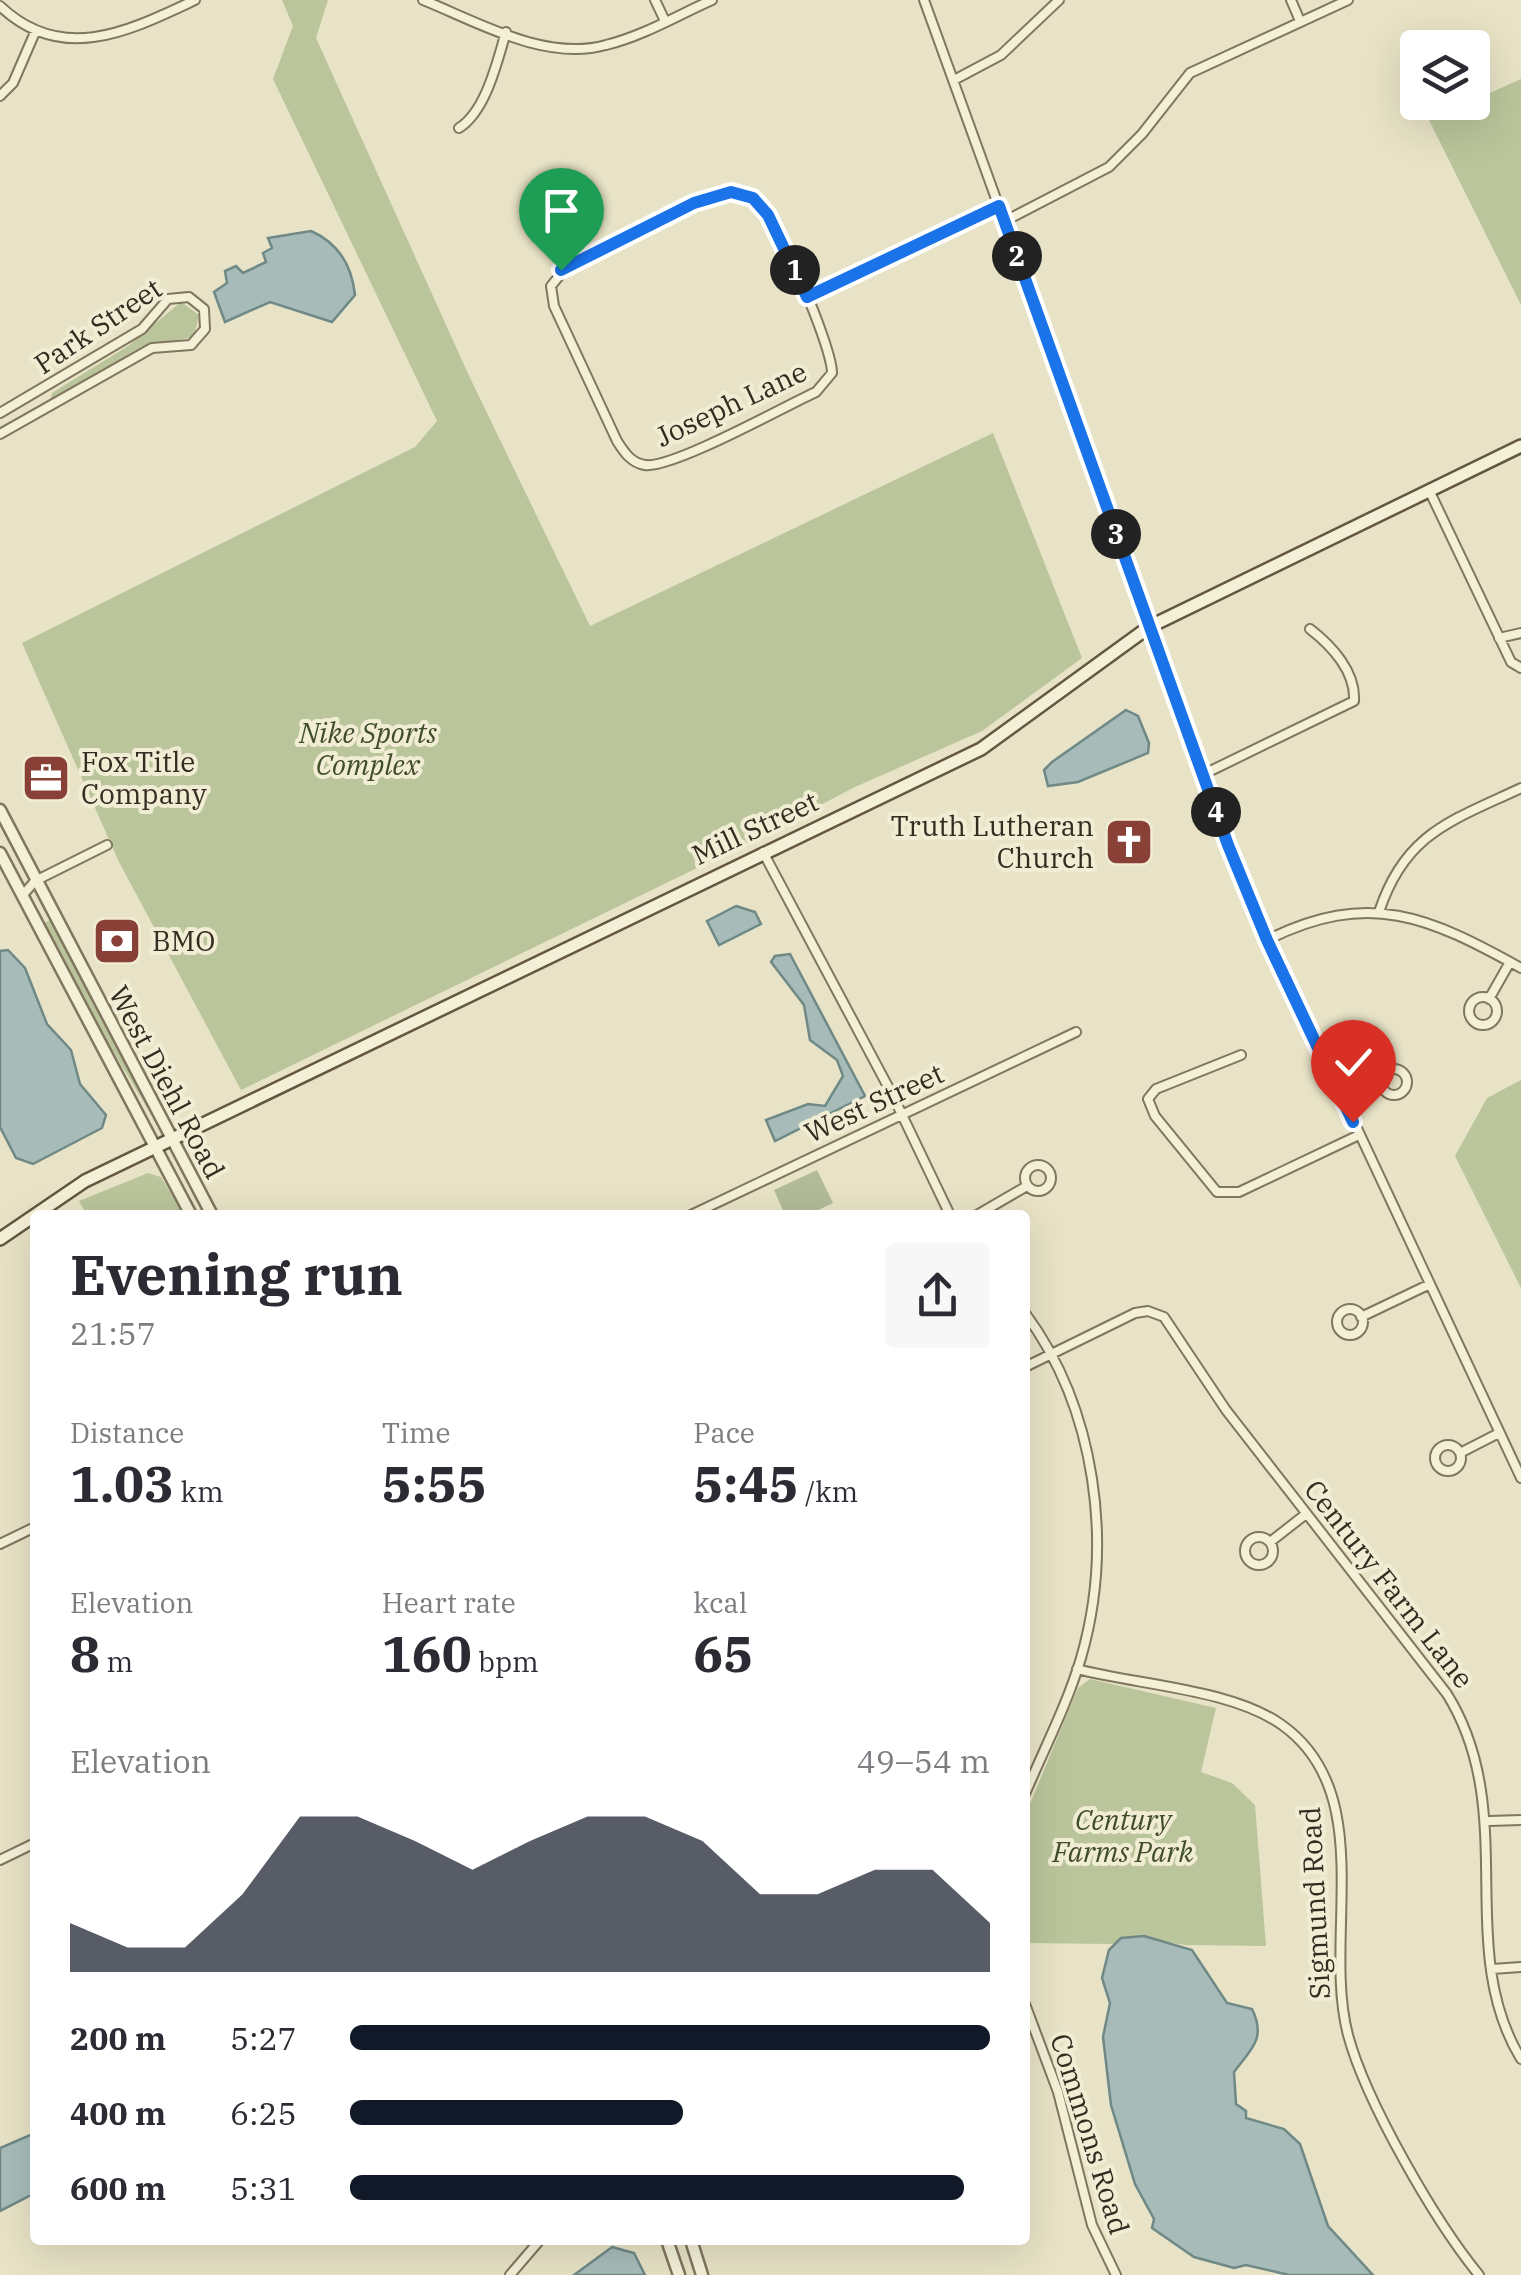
<!DOCTYPE html>
<html lang="en">
<head>
<meta charset="utf-8">
<style>
  :root { --surface:#fff; --page:#f7f7f7; --text:#2b2b33; --muted:#7c7c81; --accent:#111827 }
  body { margin:0; font-family:"IBM Plex Serif",serif; background:var(--page); color:var(--text); height:100vh; display:flex; flex-direction:column; font-size:38px; white-space:nowrap }
  * { box-sizing:border-box; margin:0 }
  p { font-size:32px; color:var(--muted) }
  .icon { flex:none; width:55px; height:55px; fill:none; stroke:currentColor; stroke-width:2; stroke-linecap:round; stroke-linejoin:round }
  .map { position:relative; flex:1; overflow:hidden }
  .details { position:absolute; left:30px; top:1210px; width:1000px; height:1035px; display:flex; flex-direction:column; background:var(--surface); border-radius:10px; box-shadow:0 10px 40px #0002 }
  .details>* { flex:none }
  .controls { position:absolute; left:1400px; top:30px; display:grid; gap:20px }
  .controls a { display:grid; place-items:center; width:90px; height:90px; border-radius:10px; background:var(--surface); box-shadow:0 10px 40px #0002; font-size:50px }
  .pin { position:absolute; display:grid; place-items:center; width:85px; height:85px; color:#fff; margin:-102px -42px; border-radius:50% 50% 50% 0; rotate:-45deg; box-shadow:0 0 10px #0007 }
  .pin .icon { rotate:45deg }
  .km { position:absolute; width:50px; height:50px; margin:-25px; border-radius:50%; background:#222; color:#fff; font-size:28px; line-height:50px; text-align:center }
  .round { display:grid; place-items:center; flex:none; width:105px; height:105px; border-radius:10px; background:var(--page) }
  .headline { display:flex; align-items:center; justify-content:space-between; height:170px; padding:0 40px }
  h1 { font-size:55px; font-weight:700; line-height:75px }
  .metrics { display:grid; grid-template-columns:repeat(3,1fr); gap:15px; height:170px; padding:10px 40px }
  .metrics div { display:grid; align-content:center }
  .metrics b { font-size:50px; font-weight:700 }
  .metrics small { font-size:28px; font-weight:400 }
  .metrics p { font-size:28px }
  .chart { height:280px; padding:20px 40px }
  .chart p { display:flex; justify-content:space-between }
  .chart svg { width:100%; height:180px; margin-top:10px; fill:var(--accent); opacity:.7 }
  ul { padding:0 40px; list-style:none; font-size:32px }
  li { display:grid; grid-template-columns:160px 120px 1fr; align-items:center; height:75px }
  li i { height:25px; border-radius:12px; background:var(--accent) }
  .map>svg:first-child { display:block }
  .green { fill:#bac59b }
  .cemetery { fill:#b2bb99 }
  .water { fill:#a7bcb9; stroke:#6f8986; stroke-width:2.5 }
  .lines { fill:none; stroke-linecap:round; stroke-linejoin:round }
  .minor-casing { stroke:#81765e; stroke-width:12 }
  .tertiary-casing { stroke:#81765e; stroke-width:15 }
  .secondary-casing { stroke:#635741; stroke-width:16 }
  .minor { stroke:#f4f0d8; stroke-width:8 }
  .tertiary { stroke:#f4f0d8; stroke-width:10 }
  .secondary { stroke:#f4f0d8; stroke-width:11 }
  .route-casing { stroke:#fff; stroke-width:20 }
  .route { stroke:#1a73e8; stroke-width:12 }
  .labels { text-anchor:middle; stroke-width:8; stroke-linejoin:round; paint-order:stroke }
  .street-label { font-size:28px; fill:#332c20; stroke:#f1ecd4 }
  .park-label { font-size:28px; font-style:italic; fill:#3f4d29; stroke:#f1ecd4 }
  .poi-label { font-size:28px; fill:#332c20; stroke:#f1ecd4; text-anchor:start }
</style>
</head>
<body>
<div class="map">
<svg width="1521" height="2275" viewBox="0 0 1521 2275">
  <rect width="100%" height="100%" fill="#e8e3c6"/>
  <path class="green" d="M 282,0 L 328,0 L 316,38 L 471,380 L 590,626 L 993,433 L 1082,658 L 982,731 L 855,787 L 732,851 L 241,1090 L 119,862 L 22,643 L 415,447 L 437,421 L 273,79 L 293,26 Z
    M 1521,79 L 1521,305 L 1429,120 Z
    M 181,302 L 199,315 L 194,337 L 141,347 L 56,399 L 51,398 L 52,393 L 128,346 Z
    M 50,920 L 154,1119 L 82,1000 L 43,924 Z
    M 1521,1080 L 1521,1288 L 1455,1156 L 1487,1098 Z
    M 148,1173 L 161,1177 L 184,1215 L 87,1215 L 79,1201 Z
    M 1090,1679 L 1216,1708 L 1201,1772 L 1232,1783 L 1255,1805 L 1266,1946 L 1185,1945 L 1131,1936 L 1113,1944 L 1025,1943 L 1025,1816 L 1078,1688 Z"/>
  <path class="cemetery" d="M 817,1170 L 833,1203 L 808,1215 L 785,1215 L 774,1190 Z"/>
  <path class="water" d="M 311,231 C 338,243 352,266 355,295 L 332,322 L 270,302 L 225,322 L 214,292 L 227,283 L 225,271 L 236,266 L 243,273 L 266,262 L 263,253 L 272,248 L 268,238 Z
    M 1126,710 L 1138,716 L 1149,743 L 1148,753 L 1078,782 L 1048,786 L 1044,770 L 1052,762 Z
    M 736,906 L 755,912 L 761,924 L 719,945 L 707,921 Z
    M 8,950 L 25,968 L 47,1024 L 71,1050 L 80,1084 L 106,1115 L 102,1128 L 33,1164 L 16,1158 L 0,1127 L 0,951 Z
    M 790,954 L 865,1096 L 775,1141 L 766,1120 L 808,1104 L 825,1106 L 843,1076 L 837,1060 L 810,1040 L 804,1005 L 771,962 L 775,956 Z
    M 1144,1936 L 1192,1950 L 1227,2003 L 1252,2009 C 1267,2039 1250,2050 1234,2072 L 1236,2104 L 1246,2111 L 1246,2118 L 1284,2129 L 1300,2144 L 1328,2226 L 1373,2275 L 1289,2275 L 1246,2265 L 1234,2268 L 1194,2257 L 1152,2228 L 1154,2219 L 1135,2184 L 1111,2105 L 1103,2037 L 1110,2003 L 1102,1978 L 1109,1950 L 1121,1938 Z
    M 35,2133 L 35,2193 L 0,2211 L 0,2148 Z
    M 612,2247 L 634,2253 L 645,2275 L 574,2275 Z"/>
  <g class="lines">
    <g class="minor-casing">
      <path id="minor" d="M 423,0 C 478,22 545,62 606,45 C 643,36 678,15 712,0
        M 655,0 L 665,21
        M 924,0 L 1250,900 L 1521,1478
        M 1291,0 L 1300,21
        M 0,6 C 62,65 129,31 195,0
        M 954,80 L 1001,55 L 1059,0
        M 0,96 L 13,83 L 36,30
        M 459,128 C 486,111 497,62 506,32
        M 722,192 C 735,192 749,194 759,203 C 778,221 832,346 832,373 L 816,392 C 785,406 672,469 645,465 C 631,463 624,452 617,441 L 554,306 L 551,286 L 570,263 Z
        M 1005,221 L 1109,167 L 1142,134 L 1190,73 L 1348,0
        M 807,297 L 999,206
        M 0,413 L 142,329 L 168,299 L 189,297 L 204,309 L 205,329 L 191,345 L 152,348 L 0,434
        M 1429,490 L 1511,662 L 1521,668
        M 1499,638 L 1521,633
        M 1202,775 L 1354,701 C 1356,672 1332,646 1310,629
        M 763,852 L 893,1096 L 950,1215
        M 22,896 L 35,881 L 107,845
        M 1379,912 C 1405,833 1451,821 1521,788
        M 1267,940 C 1369,889 1429,917 1521,968
        M1469 1011a14 14 0 1 1 28 0a14 14 0 1 1-28 0Z
        M 1489,999 L 1510,962
        M 1241,1055 L 1156,1089 L 1148,1099 L 1155,1116 L 1217,1192 L 1239,1192 L 1359,1135
        M1381 1082a13 13 0 1 1 26 0a13 13 0 1 1-26 0Z
        M 1345,1105 L 1382,1087
        M1025 1178a13 13 0 1 1 26 0a13 13 0 1 1-26 0Z
        M 691,1215 L 1076,1032
        M 977,1215 L 1027,1186
        M1337 1322a13 13 0 1 1 26 0a13 13 0 1 1-26 0Z
        M 1025,1313 C 1096,1409 1114,1544 1081,1658 C 1067,1705 1044,1749 1025,1794
        M 1361,1317 L 1428,1285
        M 1025,1367 L 1135,1313 L 1148,1311 L 1164,1317 L 1226,1410 L 1447,1694 C 1521,1813 1453,1947 1521,2059
        M1435 1458a13 13 0 1 1 26 0a13 13 0 1 1-26 0Z
        M 1460,1453 L 1499,1433
        M1245 1551a14 14 0 1 1 28 0a14 14 0 1 1-28 0Z
        M 1270,1542 L 1306,1514
        M 0,1544 L 35,1527
        M 1077,1669 C 1138,1685 1232,1689 1282,1725 C 1379,1794 1322,1937 1348,2035 C 1366,2102 1435,2221 1479,2275
        M 1489,1821 L 1521,1820
        M 0,1860 L 35,1843
        M 1492,1969 L 1521,1967
        M 1025,2004 L 1058,2092 L 1092,2225 L 1116,2275
        M 510,2275 L 540,2240"/>
    </g>
    <g class="tertiary-casing">
      <path id="tertiary" d="M 0,810 L 212,1215
        M 0,853 L 191,1215
        M 667,2240 L 679,2275
        M 691,2240 L 702,2275"/>
    </g>
    <g class="secondary-casing">
      <path id="secondary" d="M 0,1239 L 85,1181 L 981,749 L 1149,627 L 1521,446"/>
    </g>
    <use href="#minor" class="minor"/>
    <use href="#tertiary" class="tertiary"/>
    <use href="#secondary" class="secondary"/>
  </g>
  <g class="lines">
    <g class="route-casing">
      <path id="route" d="M 561,270 L 694,203 L 731,192 L 753,198 L 768,215 L 807,297 L 999,206 L 1228,845 L 1267,940 L 1353,1122"/>
    </g>
    <use href="#route" class="route"/>
  </g>
  <defs>
    <g id="office-square" transform="scale(2.5)"><rect x="-9" y="-9" width="18" height="18" rx="4" fill="#894036" stroke="#f1ecd4"/><path d="M-6-3h4V-5.5h4V-3h4V5H-6ZM-1-4.5V-3h2v-1.5ZM-6 0V1H6V0Z" fill="#fff"/></g>
    <g id="church-square" transform="scale(2.5)"><rect x="-9" y="-9" width="18" height="18" rx="4" fill="#894036" stroke="#f1ecd4"/><path d="M-1.2-6h2.4v3.5h3.3v2.4h-3.3V6h-2.4V-.1h-3.3v-2.4h3.3Z" fill="#fff"/></g>
    <g id="bank-square" transform="scale(2.5)"><rect x="-9" y="-9" width="18" height="18" rx="4" fill="#894036" stroke="#f1ecd4"/><path d="M-6-4H6V4H-6ZM0-2.3a2.3 2.3 0 1 0 0 4.6a2.3 2.3 0 1 0 0-4.6Z" fill="#fff"/></g>
  </defs>
  <g fill-rule="evenodd">
    <use href="#office-square" x="46" y="778"/>
    <use href="#church-square" x="1129" y="842"/>
    <use href="#bank-square" x="117" y="941"/>
  </g>
  <g class="labels">
    <g class="street-label">
      <text transform="translate(98 326) rotate(-34)" y="10">Park Street</text>
      <text transform="translate(731 404) rotate(-25)" y="10">Joseph Lane</text>
      <text transform="translate(755 828) rotate(-25)" y="10">Mill Street</text>
      <text transform="translate(167 1082) rotate(62)" y="10">West Diehl Road</text>
      <text transform="translate(874 1103) rotate(-25)" y="10">West Street</text>
      <text transform="translate(1389 1584) rotate(52)" y="10">Century Farm Lane</text>
      <text transform="translate(1315 1903) rotate(-93)" y="10">Sigmund Road</text>
      <text transform="translate(1090 2134) rotate(73)" y="10">Commons Road</text>
    </g>
    <g class="park-label">
      <text x="368" y="743">Nike Sports<tspan x="368" dy="32">Complex</tspan></text>
      <text x="1123" y="1830">Century<tspan x="1123" dy="32">Farms Park</tspan></text>
    </g>
    <g class="poi-label">
      <text x="81" y="772">Fox Title<tspan x="81" dy="32">Company</tspan></text>
      <text x="1094" y="836" text-anchor="end">Truth Lutheran<tspan x="1094" dy="32">Church</tspan></text>
      <text x="152" y="951">BMO</text>
    </g>
  </g>
</svg>
<div class="controls">
<a><svg class="icon" aria-label="layers" viewBox="0 0 24 24"><path d="M12 4l9 5-9 5-9-5zM3 14l9 5 9-5"/></svg></a>
</div>
<div class="pin" style="left:561px;top:270px;background:#1e9e55"><svg class="icon" aria-label="arrive" viewBox="0 0 24 24"><path d="M6 21V4h12l-3 4 3 4H6"/></svg></div>
<div class="pin" style="left:1353px;top:1122px;background:#d93025"><svg class="icon" aria-label="check" viewBox="0 0 24 24"><path d="M5 12l5 5 9-10"/></svg></div>
<b class="km" style="left:795px;top:270px">1</b>
<b class="km" style="left:1017px;top:256px">2</b>
<b class="km" style="left:1116px;top:534px">3</b>
<b class="km" style="left:1216px;top:812px">4</b>
<section class="details">
<div class="headline"><div><h1>Evening run</h1><p>21:57</p></div><a class="round"><svg class="icon" aria-label="share" viewBox="0 0 24 24"><path d="M12 15V3M7 8l5-5 5 5M5 13v7h14v-7"/></svg></a></div>
<div class="metrics">
<div><p>Distance</p><b>1.03<small> km</small></b></div>
<div><p>Time</p><b>5:55</b></div>
<div><p>Pace</p><b>5:45<small> /km</small></b></div>
</div>
<div class="metrics">
<div><p>Elevation</p><b>8<small> m</small></b></div>
<div><p>Heart rate</p><b>160<small> bpm</small></b></div>
<div><p>kcal</p><b>65</b></div>
</div>
<div class="chart"><p><span>Elevation</span>49–54 m</p>
<svg viewBox="0 0 160 44" preserveAspectRatio="none"><path d="M0 44V32L10 38L20 38L30 25L40 6L50 6L60 12L70 19L80 12L90 6L100 6L110 12L120 25L130 25L140 19L150 19L160 32V44z"/></svg>
</div>
<ul>
<li><b>200 m</b>5:27<i style="width:100%"></i></li>
<li><b>400 m</b>6:25<i style="width:52%"></i></li>
<li><b>600 m</b>5:31<i style="width:96%"></i></li>
</ul>
</section>
</div>
</body>
</html>
